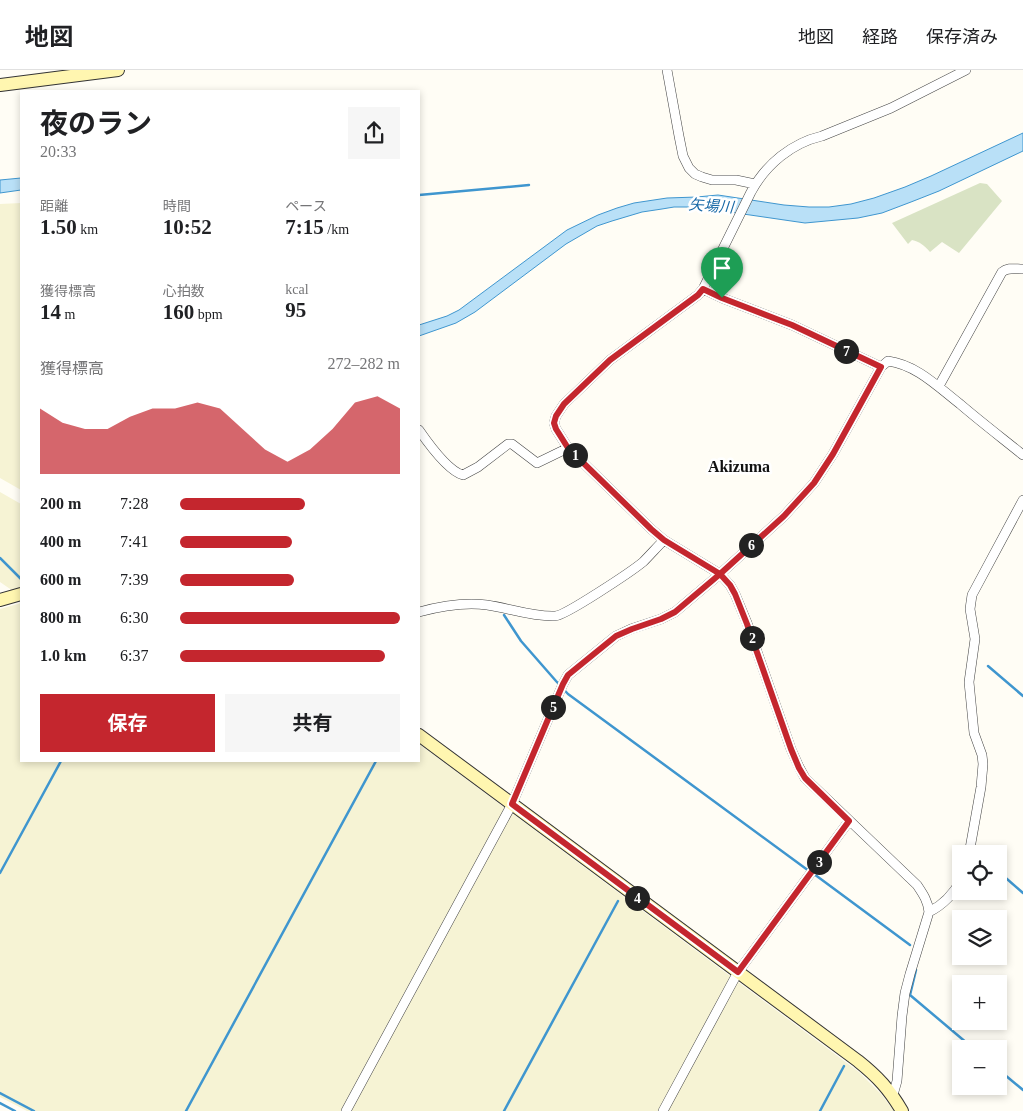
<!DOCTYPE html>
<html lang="ja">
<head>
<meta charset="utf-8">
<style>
  :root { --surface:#fff; --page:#f6f6f6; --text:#202124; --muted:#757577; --line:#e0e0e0; --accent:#c4262e }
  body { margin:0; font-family:"Times New Roman","Noto Sans JP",serif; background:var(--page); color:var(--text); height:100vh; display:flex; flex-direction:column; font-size:19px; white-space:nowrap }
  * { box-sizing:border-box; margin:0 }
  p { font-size:16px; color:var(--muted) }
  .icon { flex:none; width:28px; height:28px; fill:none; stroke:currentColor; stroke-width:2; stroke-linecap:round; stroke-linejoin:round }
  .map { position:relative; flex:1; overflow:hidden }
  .drawer { position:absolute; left:20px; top:20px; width:400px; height:672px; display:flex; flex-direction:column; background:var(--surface); border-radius:0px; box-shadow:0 2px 8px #0003 }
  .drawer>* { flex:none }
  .fabs { position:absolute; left:952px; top:775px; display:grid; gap:10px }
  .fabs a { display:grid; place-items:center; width:55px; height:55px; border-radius:0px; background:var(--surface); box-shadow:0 2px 8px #0003; font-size:25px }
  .pin { position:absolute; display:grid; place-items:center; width:42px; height:42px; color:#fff; margin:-51px -21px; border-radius:50% 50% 50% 0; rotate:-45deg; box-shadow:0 0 5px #0007 }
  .pin .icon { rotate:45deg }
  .km { position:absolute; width:25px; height:25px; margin:-12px; border-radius:50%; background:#222; color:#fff; font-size:14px; line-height:25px; text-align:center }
  .round { display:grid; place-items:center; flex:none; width:52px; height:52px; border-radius:0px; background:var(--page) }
  .head { display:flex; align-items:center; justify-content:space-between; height:85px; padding:0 20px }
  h1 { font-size:28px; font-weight:700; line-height:38px }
  .stats { display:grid; grid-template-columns:repeat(3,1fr); gap:8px; height:85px; padding:5px 20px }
  .stats div { display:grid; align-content:center }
  .stats b { font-size:21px; font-weight:700 }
  .stats small { font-size:14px; font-weight:400 }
  .stats p { font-size:14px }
  .chart { height:140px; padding:10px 20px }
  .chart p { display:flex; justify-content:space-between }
  .chart svg { width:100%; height:90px; margin-top:5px; fill:var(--accent); opacity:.7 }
  .action { display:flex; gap:10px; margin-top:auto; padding:10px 20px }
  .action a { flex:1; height:58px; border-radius:0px; background:var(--accent); color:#fff; font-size:20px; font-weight:700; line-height:58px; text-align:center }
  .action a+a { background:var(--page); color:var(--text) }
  ul { padding:0 20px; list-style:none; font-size:16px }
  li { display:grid; grid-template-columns:80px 60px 1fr; align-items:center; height:38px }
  li i { height:12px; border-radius:6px; background:var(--accent) }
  header { display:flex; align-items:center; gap:30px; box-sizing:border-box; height:70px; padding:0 25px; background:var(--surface); border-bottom:1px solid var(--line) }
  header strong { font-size:24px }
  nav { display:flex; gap:28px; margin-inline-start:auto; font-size:18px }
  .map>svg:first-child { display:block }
  .farmland { fill:#f6f3d4 }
  .cemetery { fill:#d9e3c4 }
  .water { fill:#b9e0f7; stroke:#3f96cf }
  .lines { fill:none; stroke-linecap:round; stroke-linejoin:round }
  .stream { stroke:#3f96cf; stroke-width:2.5 }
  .street-casing { stroke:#444; stroke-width:10 }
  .secondary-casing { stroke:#333; stroke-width:14 }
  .street { stroke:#fff; stroke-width:9 }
  .secondary { stroke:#fff6b0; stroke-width:12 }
  .route-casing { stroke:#fff; stroke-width:10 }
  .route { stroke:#c4262e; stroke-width:6 }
  .labels { text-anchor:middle; stroke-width:5; stroke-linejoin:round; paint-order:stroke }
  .water-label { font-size:15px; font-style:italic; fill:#1768a6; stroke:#fff }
  .quarter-label { font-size:16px; font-weight:bold; fill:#111; stroke:#fff }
</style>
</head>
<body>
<header>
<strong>地図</strong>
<nav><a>地図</a><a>経路</a><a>保存済み</a></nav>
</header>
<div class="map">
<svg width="1023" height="1041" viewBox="0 0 1023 1041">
  <rect width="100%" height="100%" fill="#fffdf5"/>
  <path class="farmland" d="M 21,133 L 21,420 L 0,408 L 0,134 Z
    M 0,422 L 21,434 L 21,518 L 13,521 L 0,512 Z
    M 21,533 L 21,691 L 419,691 L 419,674 L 859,1002 L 881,1024 L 894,1041 L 27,1041 L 0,1027 L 0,539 Z"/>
  <path class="cemetery" d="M 980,113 L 987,114 L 1002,131 L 959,183 L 942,172 L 930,182 C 924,175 920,172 912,170 L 908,174 L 892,153 Z"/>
  <path class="water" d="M 1023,63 L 1023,81 L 939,121 L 911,132 L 882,143 L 858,148 L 805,153 L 695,137 L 674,137 L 662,139 L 642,142 L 612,151 L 597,156 L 566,174 L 475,242 L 456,253 L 419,266 L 419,255 L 447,246 L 459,240 L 567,160 L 598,145 L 617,138 L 634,133 L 667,128 L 697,127 L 718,125 L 784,135 L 809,137 L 829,137 L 851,134 L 874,128 L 905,117 L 931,106 Z
    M 21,108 L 21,120 L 0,123 L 0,110 Z"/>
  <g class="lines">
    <path class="stream" d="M 419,125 L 529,115
      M 0,488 L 21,509
      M 504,545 L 521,571 L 556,611 L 568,624 L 809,801
      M 988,596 L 1023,626
      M 976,783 L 977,784
      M 999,802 L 1023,823
      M 0,803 L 61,691
      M 814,804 L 910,875
      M 916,900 L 910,925 L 974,979
      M 999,1000 L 1023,1020
      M 0,1023 L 34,1041
      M 0,1033 L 15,1041
      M 186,1041 L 376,691
      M 504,1041 L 618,831
      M 820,1041 L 844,996"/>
    <g class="street-casing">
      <path id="street" d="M 667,0 L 679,66 L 683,86 L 689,98 L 695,104 L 702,107 L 712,110 L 736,110 L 755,114
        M 703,219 L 722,228 L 792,255 L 881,297
        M 939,316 L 1002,202 C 1008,197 1015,199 1023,199
        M 419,360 C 428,373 448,401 463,405 L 478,397 L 508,374 L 512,374 L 537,393 L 568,378
        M 419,542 C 441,536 464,532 487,535 C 509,538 532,547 555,546 C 565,546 632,501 643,492 C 650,485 657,477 664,470
        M 969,784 L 981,717 L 983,694 L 982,685 L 974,663 L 969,612 L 975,569 L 970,539 L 972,525 L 1023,430
        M 929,842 C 943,835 954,823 961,810
        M 893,1025 L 897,1011 L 902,946 L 905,923 L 910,904 L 929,842 C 928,831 923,824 917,815 L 805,708 L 799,697 L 791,679 L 747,553 L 735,524 L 730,515 L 720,504 L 664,470 L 651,459 L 568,378 L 556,359 L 554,353 L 556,346 L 564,334 L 610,290 L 698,225 L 703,219 L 751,122 C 766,94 792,73 822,66 L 891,38 L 966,0
        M 346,1041 L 512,734 L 563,614 L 568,605 L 616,566 L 631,559 L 661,549 L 675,542 L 720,504 L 784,446 L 814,413 L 833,384 L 881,297 L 888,291 C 917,295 938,317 960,334 C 981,352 1002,368 1023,385
        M 663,1041 L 738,902 L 849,751"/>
    </g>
    <g class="secondary-casing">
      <path id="secondary" d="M 0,15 L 118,0
        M 0,530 L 21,524
        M 419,665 L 858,991 C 878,1007 889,1019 902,1041"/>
    </g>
    <use href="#street" class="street"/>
    <use href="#secondary" class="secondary"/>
  </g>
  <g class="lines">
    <g class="route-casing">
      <path id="route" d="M 722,228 L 703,219 L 698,225 L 610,290 L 564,334 L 556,346 L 554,353 L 556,359 L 568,378 L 651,459 L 664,470 L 720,504 L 730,515 L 735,524 L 747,554 L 791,679 L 799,698 L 805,708 L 849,751 L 738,902 L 512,734 L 563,614 L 568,605 L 616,566 L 632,559 L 661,549 L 675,542 L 720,504 L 784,446 L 814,413 L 833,384 L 881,297 L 792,255 L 722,228"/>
    </g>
    <use href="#route" class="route"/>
  </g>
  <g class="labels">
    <g class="water-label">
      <text transform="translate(711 136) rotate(4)" y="5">矢場川</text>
    </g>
    <g class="quarter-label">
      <text x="739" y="402">Akizuma</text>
    </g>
  </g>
</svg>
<div class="fabs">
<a><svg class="icon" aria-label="locate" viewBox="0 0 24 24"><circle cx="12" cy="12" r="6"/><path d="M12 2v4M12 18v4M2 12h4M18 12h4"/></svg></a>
<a><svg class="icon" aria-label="layers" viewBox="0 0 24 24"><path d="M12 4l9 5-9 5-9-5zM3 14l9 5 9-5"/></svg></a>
<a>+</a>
<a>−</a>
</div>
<div class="pin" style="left:722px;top:228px;background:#1e9e55"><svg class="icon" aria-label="arrive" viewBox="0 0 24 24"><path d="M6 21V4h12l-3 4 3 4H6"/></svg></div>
<b class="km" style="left:575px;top:385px">1</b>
<b class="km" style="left:752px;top:568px">2</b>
<b class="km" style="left:819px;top:792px">3</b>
<b class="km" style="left:637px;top:828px">4</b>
<b class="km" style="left:553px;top:637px">5</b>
<b class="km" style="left:751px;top:475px">6</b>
<b class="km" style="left:846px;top:281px">7</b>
<section class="drawer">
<div class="head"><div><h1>夜のラン</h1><p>20:33</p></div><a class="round"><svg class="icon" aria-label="share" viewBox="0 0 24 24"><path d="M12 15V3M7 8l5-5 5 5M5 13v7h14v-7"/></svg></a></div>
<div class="stats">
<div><p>距離</p><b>1.50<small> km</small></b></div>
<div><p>時間</p><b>10:52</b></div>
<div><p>ペース</p><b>7:15<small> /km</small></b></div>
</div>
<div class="stats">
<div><p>獲得標高</p><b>14<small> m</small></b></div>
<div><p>心拍数</p><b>160<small> bpm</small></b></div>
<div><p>kcal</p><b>95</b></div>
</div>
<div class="chart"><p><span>獲得標高</span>272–282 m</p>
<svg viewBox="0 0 160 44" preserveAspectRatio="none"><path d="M0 44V12L10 19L20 22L30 22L40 16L50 12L60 12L70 9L80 12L90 22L100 32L110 38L120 32L130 22L140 9L150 6L160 12V44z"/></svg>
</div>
<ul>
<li><b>200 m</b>7:28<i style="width:57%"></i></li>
<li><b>400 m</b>7:41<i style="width:51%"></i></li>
<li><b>600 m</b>7:39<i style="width:52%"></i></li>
<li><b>800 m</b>6:30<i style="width:100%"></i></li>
<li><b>1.0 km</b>6:37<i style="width:93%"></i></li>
</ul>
<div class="action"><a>保存</a><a>共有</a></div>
</section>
</div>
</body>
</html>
